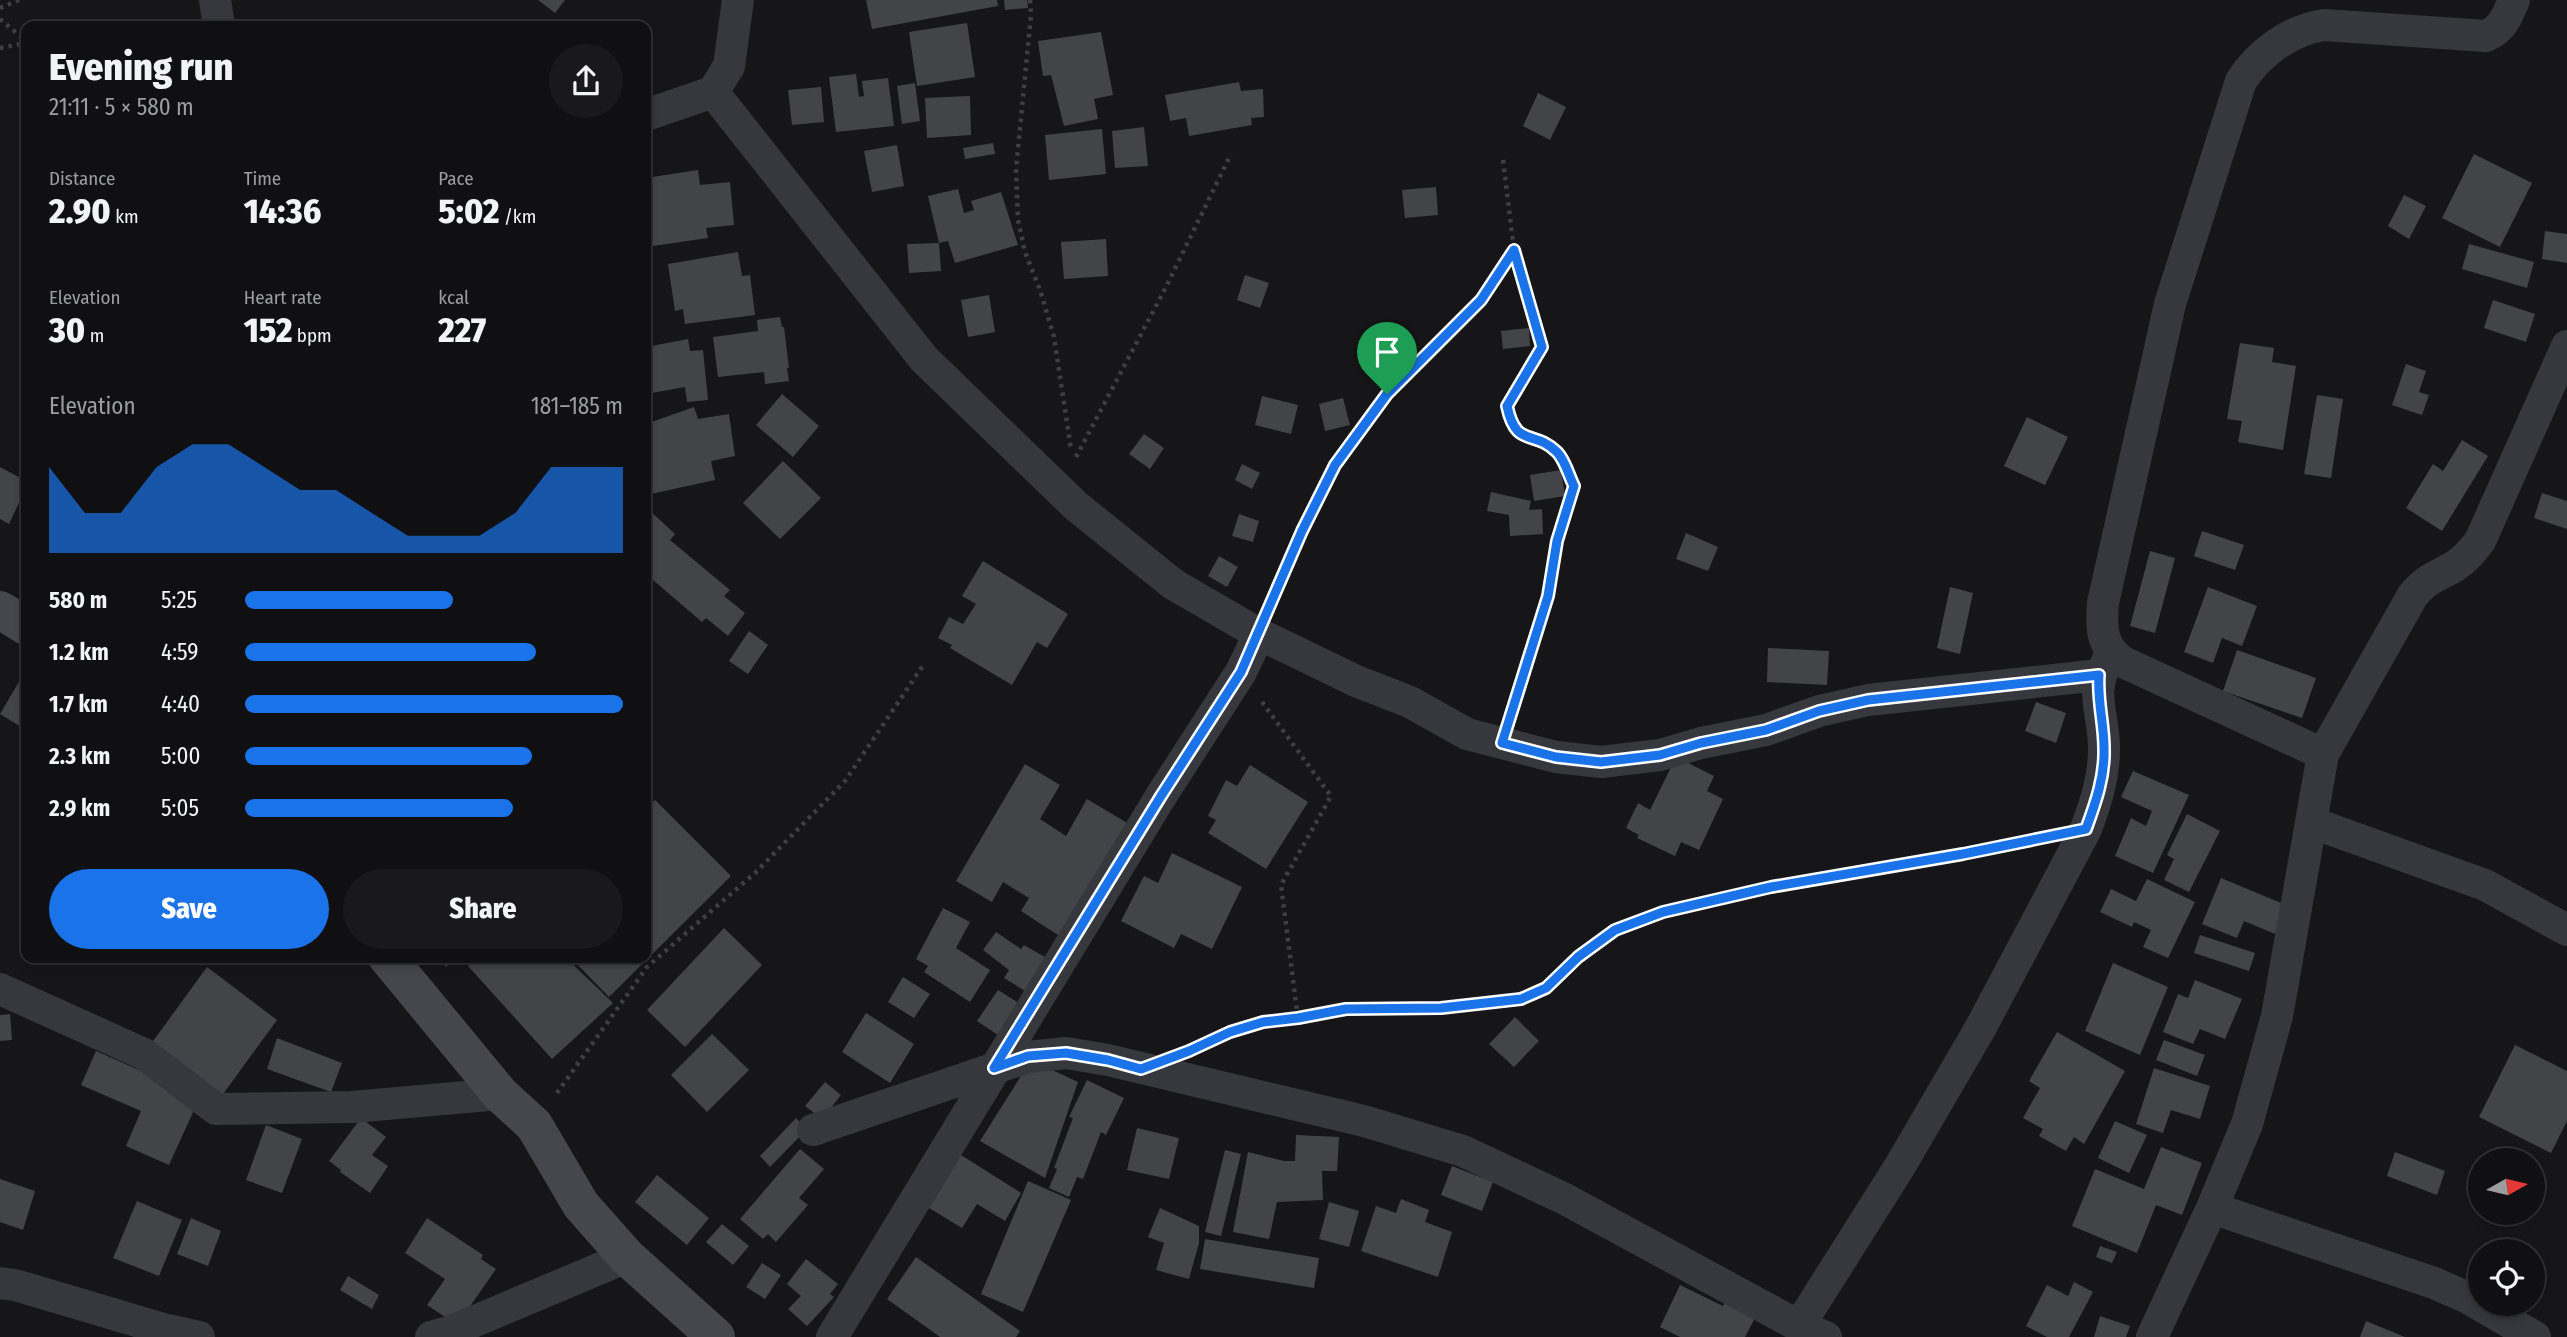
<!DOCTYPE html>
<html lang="en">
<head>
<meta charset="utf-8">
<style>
  :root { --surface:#101012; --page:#19191b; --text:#f1f3f6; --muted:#9c9d9f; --line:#303032; --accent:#1a73e8 }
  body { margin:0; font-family:"Fira Sans Condensed",sans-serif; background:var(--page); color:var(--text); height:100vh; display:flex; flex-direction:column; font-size:26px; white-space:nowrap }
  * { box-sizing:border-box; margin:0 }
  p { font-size:23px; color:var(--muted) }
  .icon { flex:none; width:38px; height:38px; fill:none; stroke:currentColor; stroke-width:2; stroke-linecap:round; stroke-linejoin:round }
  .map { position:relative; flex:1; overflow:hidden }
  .drawer { position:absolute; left:21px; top:21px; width:630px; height:942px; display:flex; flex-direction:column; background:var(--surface); border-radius:14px; box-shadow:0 4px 10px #0003,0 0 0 2px var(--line) }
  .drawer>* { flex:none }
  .needle { width:46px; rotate:82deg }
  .buttons { position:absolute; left:2468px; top:1148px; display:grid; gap:14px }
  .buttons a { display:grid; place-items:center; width:77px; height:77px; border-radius:50%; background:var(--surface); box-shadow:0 4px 10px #0003,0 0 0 2px var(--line); font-size:35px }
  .pin { position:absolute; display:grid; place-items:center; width:60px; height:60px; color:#fff; margin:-72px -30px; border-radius:50% 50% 50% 0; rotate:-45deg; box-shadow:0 0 7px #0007 }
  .pin .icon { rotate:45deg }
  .round { display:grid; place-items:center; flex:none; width:74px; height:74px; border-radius:37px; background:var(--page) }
  .head { display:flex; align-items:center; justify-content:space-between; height:119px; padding:0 28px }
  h1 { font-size:38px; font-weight:800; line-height:52px }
  .metrics { display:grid; grid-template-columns:repeat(3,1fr); gap:10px; height:119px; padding:7px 28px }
  .metrics div { display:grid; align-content:center }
  .metrics b { font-size:35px; font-weight:800 }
  .metrics small { font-size:19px; font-weight:400 }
  .metrics p { font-size:19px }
  .chart { height:196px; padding:14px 28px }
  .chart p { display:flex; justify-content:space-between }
  .chart svg { width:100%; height:126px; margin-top:7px; fill:var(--accent); opacity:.7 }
  .button { display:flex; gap:14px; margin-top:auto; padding:14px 28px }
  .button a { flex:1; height:80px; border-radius:42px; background:var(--accent); color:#fff; font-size:28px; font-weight:800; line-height:80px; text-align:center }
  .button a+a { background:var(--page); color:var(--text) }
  ul { padding:0 28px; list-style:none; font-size:23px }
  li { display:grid; grid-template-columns:112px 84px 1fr; align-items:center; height:52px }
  li i { height:18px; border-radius:9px; background:var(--accent) }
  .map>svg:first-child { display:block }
  .building { fill:#424448 }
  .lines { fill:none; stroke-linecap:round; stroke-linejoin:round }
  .path { stroke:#3d3f44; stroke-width:4.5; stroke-dasharray:3.5 5; stroke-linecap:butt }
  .street { stroke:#37383d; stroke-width:32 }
  .secondary { stroke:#45474d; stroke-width:38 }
  .route-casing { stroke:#fff; stroke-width:14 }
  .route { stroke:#1a73e8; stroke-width:9 }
</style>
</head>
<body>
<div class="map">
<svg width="2567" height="1337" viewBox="0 0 2567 1337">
  <rect width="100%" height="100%" fill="#161618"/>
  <path class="building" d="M 538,0 L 565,0 L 555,13 Z
    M 866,0 L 997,0 L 998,6 L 872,29 Z
    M 1004,0 L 1027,0 L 1028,8 L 1005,10 Z
    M 967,23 L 975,77 L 917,86 L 909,32 Z
    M 1101,32 L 1113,95 L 1094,99 L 1098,119 L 1064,126 L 1051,75 L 1043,76 L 1038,41 Z
    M 856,74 L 859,97 L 864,96 L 862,81 L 888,78 L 894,126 L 836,132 L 829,77 Z
    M 1239,82 L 1241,91 L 1263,89 L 1264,117 L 1251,118 L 1252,125 L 1189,136 L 1186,118 L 1170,121 L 1165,95 Z
    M 915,83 L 920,121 L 902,124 L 897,86 Z
    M 821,87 L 824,122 L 792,125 L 788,90 Z
    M 1538,93 L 1566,107 L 1550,140 L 1523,126 Z
    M 970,96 L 971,135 L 927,138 L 925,98 Z
    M 1144,127 L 1148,166 L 1115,168 L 1112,131 Z
    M 1102,129 L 1106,174 L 1049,180 L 1045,135 Z
    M 993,143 L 995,154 L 965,159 L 963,148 Z
    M 897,145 L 904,186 L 872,192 L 864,151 Z
    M 2474,154 L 2532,183 L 2500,247 L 2442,218 Z
    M 698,170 L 700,185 L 730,182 L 734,225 L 706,228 L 708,238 L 646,247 L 646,178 Z
    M 1436,187 L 1438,215 L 1405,218 L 1402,190 Z
    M 958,189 L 964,213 L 974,210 L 971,201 L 1001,192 L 1018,245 L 955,263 L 948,241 L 939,243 L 941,271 L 909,273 L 907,244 L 939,243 L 928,196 Z
    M 2404,195 L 2426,206 L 2409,239 L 2388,226 Z
    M 2545,231 L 2567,234 L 2567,263 L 2542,259 Z
    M 1106,239 L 1108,276 L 1064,279 L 1061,242 Z
    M 2469,244 L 2534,262 L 2527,288 L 2462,269 Z
    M 738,252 L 742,276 L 750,275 L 755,315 L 685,324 L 683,309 L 675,311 L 668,264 Z
    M 1245,275 L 1269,283 L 1260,308 L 1237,300 Z
    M 989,295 L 995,332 L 968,337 L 961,300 Z
    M 2493,300 L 2535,314 L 2526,342 L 2484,328 Z
    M 780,317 L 782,327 L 784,327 L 789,368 L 787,368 L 789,381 L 765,384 L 764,372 L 718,377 L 713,337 L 758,331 L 757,320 Z
    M 1529,328 L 1530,346 L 1503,349 L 1501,331 Z
    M 688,339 L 690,351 L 703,350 L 708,400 L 687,402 L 685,387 L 646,394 L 646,347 Z
    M 2240,343 L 2274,348 L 2272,362 L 2296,366 L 2283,450 L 2238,442 L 2242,421 L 2227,419 Z
    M 2406,364 L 2426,371 L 2419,392 L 2429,395 L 2422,415 L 2392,405 Z
    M 782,394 L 819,426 L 793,457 L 756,425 Z
    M 2317,395 L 2343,399 L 2331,478 L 2304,474 Z
    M 1262,396 L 1298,405 L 1291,434 L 1255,425 Z
    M 1343,398 L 1350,425 L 1325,431 L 1319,404 Z
    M 694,407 L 698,419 L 729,414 L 735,456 L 711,461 L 715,480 L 646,495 L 646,424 Z
    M 2027,417 L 2068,437 L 2045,485 L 2004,466 Z
    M 1144,434 L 1164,448 L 1150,469 L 1129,454 Z
    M 2462,440 L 2488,456 L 2442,531 L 2406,508 L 2433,464 L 2443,471 Z
    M 783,461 L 821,498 L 780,539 L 743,503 Z
    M 1242,464 L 1260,473 L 1252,489 L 1235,480 Z
    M 0,467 L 26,481 L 26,488 L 9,524 L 0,519 Z
    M 1561,470 L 1565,496 L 1534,501 L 1530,475 Z
    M 1491,492 L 1531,501 L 1529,510 L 1542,509 L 1543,534 L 1510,536 L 1509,515 L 1487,511 Z
    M 2542,493 L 2567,501 L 2567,529 L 2534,518 Z
    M 646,507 L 675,534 L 670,540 L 730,590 L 724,596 L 745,613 L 728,636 L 706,618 L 702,622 L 646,574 Z
    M 1239,514 L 1259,521 L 1253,542 L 1232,536 Z
    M 2202,531 L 2244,545 L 2235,570 L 2194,556 Z
    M 1686,533 L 1718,547 L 1708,571 L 1676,559 Z
    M 2150,551 L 2175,558 L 2155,633 L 2130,626 Z
    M 1219,556 L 1238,567 L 1227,587 L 1208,576 Z
    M 983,561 L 1068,614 L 1047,648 L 1037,642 L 1012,685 L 950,648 L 952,645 L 938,638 L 949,617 L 963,624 L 976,604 L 962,596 Z
    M 1950,587 L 1973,593 L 1960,654 L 1937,648 Z
    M 2208,587 L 2257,606 L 2242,646 L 2222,638 L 2213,663 L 2184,652 Z
    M 749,631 L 768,645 L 748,674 L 729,661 Z
    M 1768,648 L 1829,651 L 1827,685 L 1767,682 Z
    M 2237,650 L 2316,678 L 2302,718 L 2223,691 Z
    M 23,675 L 26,678 L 26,730 L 0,714 Z
    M 2036,702 L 2066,713 L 2056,743 L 2025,731 Z
    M 1676,757 L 1714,776 L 1707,791 L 1723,799 L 1699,850 L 1681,842 L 1675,856 L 1637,838 L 1639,835 L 1626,828 L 1638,803 L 1650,810 Z
    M 1025,764 L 1060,785 L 1040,819 L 1066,836 L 1087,799 L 1134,827 L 1061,937 L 1021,911 L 1029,898 L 1003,882 L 992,902 L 956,881 Z
    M 1250,765 L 1308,802 L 1266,869 L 1208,833 L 1216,820 L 1208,816 L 1226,780 L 1237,786 Z
    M 2133,771 L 2189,795 L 2153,873 L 2115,856 L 2131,818 L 2146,826 L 2152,811 L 2121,797 Z
    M 655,800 L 731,876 L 609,997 L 570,957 L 646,957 L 646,809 Z
    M 2187,814 L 2220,831 L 2189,892 L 2164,880 L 2174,859 L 2167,855 Z
    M 1172,853 L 1242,887 L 1212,949 L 1181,934 L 1174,948 L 1121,921 L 1144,876 L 1158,883 Z
    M 2221,878 L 2286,905 L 2275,934 L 2244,921 L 2237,938 L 2202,924 Z
    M 2147,879 L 2195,902 L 2168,958 L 2143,947 L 2151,930 L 2134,922 L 2132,927 L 2100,912 L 2111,889 L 2136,901 Z
    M 943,908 L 970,922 L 956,948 L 990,970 L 970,1002 L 924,972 L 928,966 L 916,959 Z
    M 724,928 L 762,965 L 685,1047 L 647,1010 Z
    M 996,932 L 1021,949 L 1024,945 L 1050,960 L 1030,994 L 1004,978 L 1009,970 L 983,950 Z
    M 2200,935 L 2255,953 L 2249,971 L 2194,953 Z
    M 437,957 L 456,957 L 446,967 Z
    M 478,957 L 565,957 L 613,1003 L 552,1059 L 468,966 Z
    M 2113,963 L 2168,987 L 2140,1055 L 2085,1031 Z
    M 207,967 L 277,1020 L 218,1101 L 148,1048 Z
    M 903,977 L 930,994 L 914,1018 L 888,1002 Z
    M 2195,980 L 2242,999 L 2225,1039 L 2200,1029 L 2193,1044 L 2163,1032 L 2178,994 L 2188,998 Z
    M 998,990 L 1025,1007 L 1004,1039 L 977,1021 Z
    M 866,1013 L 914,1044 L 890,1083 L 842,1052 Z
    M 10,1014 L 12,1040 L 0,1041 L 0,1015 Z
    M 1515,1017 L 1539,1041 L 1514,1067 L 1489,1044 Z
    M 2057,1032 L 2125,1071 L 2084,1144 L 2074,1137 L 2066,1151 L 2039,1136 L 2043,1129 L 2023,1118 L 2040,1088 L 2029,1081 Z
    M 712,1034 L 749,1070 L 707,1112 L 671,1075 Z
    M 277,1038 L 342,1063 L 331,1092 L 267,1069 Z
    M 2164,1040 L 2205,1055 L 2197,1076 L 2156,1060 Z
    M 2515,1045 L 2567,1071 L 2567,1121 L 2551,1153 L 2479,1117 Z
    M 96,1051 L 200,1097 L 169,1165 L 126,1146 L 141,1111 L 81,1085 Z
    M 1031,1060 L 1078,1082 L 1045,1178 L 980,1141 Z
    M 2154,1068 L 2210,1086 L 2200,1119 L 2171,1110 L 2163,1133 L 2136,1124 Z
    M 1087,1080 L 1124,1098 L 1106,1135 L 1101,1132 L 1083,1179 L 1077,1177 L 1069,1197 L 1049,1188 L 1057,1169 L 1054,1168 L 1073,1118 L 1069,1117 Z
    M 825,1082 L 841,1095 L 822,1119 L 805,1106 Z
    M 361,1118 L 386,1137 L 372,1155 L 388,1166 L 370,1193 L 340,1172 L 341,1170 L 329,1161 Z
    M 796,1118 L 807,1129 L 770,1167 L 760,1156 Z
    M 2115,1121 L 2147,1135 L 2129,1173 L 2098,1158 Z
    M 266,1125 L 302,1139 L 282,1193 L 246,1180 Z
    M 1137,1128 L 1179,1138 L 1169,1179 L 1127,1170 Z
    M 1296,1135 L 1339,1137 L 1337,1171 L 1322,1171 L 1323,1200 L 1277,1202 L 1269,1239 L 1233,1232 L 1248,1152 L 1284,1161 L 1295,1161 Z
    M 2161,1147 L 2202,1163 L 2182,1215 L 2156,1205 L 2137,1253 L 2072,1226 L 2095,1169 L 2144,1189 Z
    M 800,1149 L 824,1169 L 799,1198 L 808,1205 L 776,1242 L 768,1234 L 763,1239 L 740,1219 Z
    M 1225,1150 L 1241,1154 L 1221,1236 L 1205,1232 Z
    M 2395,1152 L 2445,1171 L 2437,1195 L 2387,1176 Z
    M 961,1155 L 1021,1193 L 1005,1221 L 977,1204 L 962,1228 L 929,1208 Z
    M 1452,1166 L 1493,1182 L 1482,1211 L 1441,1195 Z
    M 657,1175 L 709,1218 L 687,1245 L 635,1202 Z
    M 0,1179 L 35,1191 L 23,1230 L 0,1222 Z
    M 1028,1181 L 1071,1200 L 1023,1312 L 981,1294 Z
    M 1401,1199 L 1429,1210 L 1425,1222 L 1452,1232 L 1438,1277 L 1361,1251 L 1376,1206 L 1396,1213 Z
    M 137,1201 L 182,1220 L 159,1276 L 113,1258 Z
    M 1329,1202 L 1359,1211 L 1349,1247 L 1319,1239 Z
    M 1160,1208 L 1199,1226 L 1199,1243 L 1189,1279 L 1156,1270 L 1164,1243 L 1148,1237 Z
    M 191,1218 L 221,1231 L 208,1266 L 177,1254 Z
    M 427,1218 L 483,1255 L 481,1259 L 496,1269 L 457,1325 L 427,1305 L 445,1279 L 405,1253 Z
    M 722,1224 L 749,1246 L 733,1265 L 706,1242 Z
    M 1205,1239 L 1319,1258 L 1314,1288 L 1200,1269 Z
    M 2100,1246 L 2117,1252 L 2112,1263 L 2096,1257 Z
    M 916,1257 L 1020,1331 L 1016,1337 L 940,1337 L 887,1299 Z
    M 806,1259 L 838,1284 L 830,1294 L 834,1297 L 807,1326 L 788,1309 L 801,1296 L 787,1284 Z
    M 762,1263 L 781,1275 L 765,1299 L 746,1287 Z
    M 348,1276 L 379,1295 L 372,1309 L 340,1290 Z
    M 2074,1282 L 2093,1292 L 2069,1337 L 2047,1337 L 2026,1326 L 2047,1285 L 2068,1296 Z
    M 1680,1285 L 1723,1306 L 1729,1295 L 1759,1310 L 1745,1337 L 1680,1337 L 1660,1327 Z
    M 2100,1316 L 2130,1326 L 2126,1337 L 2094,1337 Z
    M 2366,1321 L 2405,1337 L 2360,1337 Z"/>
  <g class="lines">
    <path class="path" d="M 1030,0 L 1031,15 L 1016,169 L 1018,220 L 1025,252 L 1040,290 L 1054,337 L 1071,449
      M 0,8 L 19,0
      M 0,19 L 26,41
      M 0,48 L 26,43
      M 1503,160 L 1514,250 L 1542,347 L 1507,406 C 1516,449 1534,429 1557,452 C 1565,460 1569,476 1575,486 L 1557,541 L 1548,596 L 1513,708
      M 1076,457 L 1165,289 L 1231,154
      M 1273,601 L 1302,531 L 1335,465 L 1387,394 L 1481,300 L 1514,251
      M 1262,702 L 1331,796 L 1281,885 L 1298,1019
      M 1204,1044 L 1230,1032 L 1263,1022 L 1298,1019 L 1346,1009 L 1441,1008 L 1521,999 L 1546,988 L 1578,957 L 1615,930 L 1663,912 L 1771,887 L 1963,854 L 2040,838
      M 557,1093 L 647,967 L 756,872 L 845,781 L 924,664"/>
    <path class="street" d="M 215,0 L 219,26
      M 713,92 L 924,359 L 1076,506 L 1173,584 L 1259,634 L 1356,681 L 1410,702 L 1467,734 L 1556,757 L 1601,762 L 1660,755 L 1701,743 L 1766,730 L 1819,711 L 1868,700 L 2099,675
      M 646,115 L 713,92 L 729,66 L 738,0
      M 2323,754 L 2123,662 C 2101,647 2101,627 2103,603 L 2170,304 L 2241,81 C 2259,53 2290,30 2324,25 L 2486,36 C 2503,29 2507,16 2514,0
      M 2313,823 L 2485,885 L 2567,930
      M 0,989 L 144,1054 L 216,1109 L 352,1107 L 500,1094
      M 813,1130 L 1028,1057 L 1066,1053 L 1108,1060 L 1364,1121 L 1463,1151 L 1565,1199 L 1799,1326 L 1826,1337
      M 2212,1208 L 2434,1283 L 2466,1297 L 2535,1337
      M 0,1283 L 15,1285 L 167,1330 L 199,1337
      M 1799,1326 L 1900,1166 L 1981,1027 L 2086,829 C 2096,802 2104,777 2104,749 C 2104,711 2088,694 2109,658
      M 431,1337 L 449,1332 L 627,1257
      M 832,1337 L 1161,796 L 1241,672 L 1259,634
      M 2152,1337 L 2212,1208 L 2247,1124 L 2277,1016 L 2323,754 L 2413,595 C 2428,577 2437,577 2455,566 C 2466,559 2473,550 2480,541 L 2567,346"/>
    <path class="secondary" d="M 0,610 L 26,626
      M 387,957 L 500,1094 L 534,1125 L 581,1205 L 627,1257 L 716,1337"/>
  </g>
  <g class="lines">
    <g class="route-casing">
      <path id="route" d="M 1514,250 L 1542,347 L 1507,406 C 1516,449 1534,429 1557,452 C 1565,460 1569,476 1574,486 L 1557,541 L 1548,596 L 1502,743 L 1556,757 L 1601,762 L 1660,755 L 1701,743 L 1766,730 L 1819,711 L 1868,700 L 2099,675 C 2097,700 2104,723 2104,748 C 2105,776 2096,802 2086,829 L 1963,854 L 1771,887 L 1663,912 L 1615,930 L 1578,957 L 1546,988 L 1521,999 L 1441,1008 L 1346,1009 L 1298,1018 L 1263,1022 L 1230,1032 L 1189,1051 L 1141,1069 L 1108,1060 L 1066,1053 L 1028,1056 L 994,1068 L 1161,796 L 1241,672 L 1302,531 L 1335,465 L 1387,394 L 1481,300 Z"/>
    </g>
    <use href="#route" class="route"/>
  </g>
</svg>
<div class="buttons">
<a><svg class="needle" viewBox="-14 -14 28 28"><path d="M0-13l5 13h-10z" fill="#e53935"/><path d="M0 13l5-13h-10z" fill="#9c9d9f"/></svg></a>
<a><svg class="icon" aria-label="locate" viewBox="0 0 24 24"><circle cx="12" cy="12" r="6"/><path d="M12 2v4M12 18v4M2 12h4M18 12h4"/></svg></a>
</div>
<div class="pin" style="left:1387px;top:394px;background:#1e9e55"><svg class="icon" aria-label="arrive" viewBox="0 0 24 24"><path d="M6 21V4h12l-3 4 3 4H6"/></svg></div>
<section class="drawer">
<div class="head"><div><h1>Evening run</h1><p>21:11 · 5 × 580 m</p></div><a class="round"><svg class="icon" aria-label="share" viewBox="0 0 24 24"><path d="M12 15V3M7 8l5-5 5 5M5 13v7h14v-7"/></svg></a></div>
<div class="metrics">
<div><p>Distance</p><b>2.90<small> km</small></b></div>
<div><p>Time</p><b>14:36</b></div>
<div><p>Pace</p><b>5:02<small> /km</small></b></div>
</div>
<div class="metrics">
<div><p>Elevation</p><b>30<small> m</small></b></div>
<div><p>Heart rate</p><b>152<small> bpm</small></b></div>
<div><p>kcal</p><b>227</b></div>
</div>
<div class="chart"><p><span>Elevation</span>181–185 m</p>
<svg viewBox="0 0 160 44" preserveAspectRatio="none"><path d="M0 44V14L10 30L20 30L30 14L40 6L50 6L60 14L70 22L80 22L90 30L100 38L110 38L120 38L130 30L140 14L150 14L160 14V44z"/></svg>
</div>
<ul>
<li><b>580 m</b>5:25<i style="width:55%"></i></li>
<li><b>1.2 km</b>4:59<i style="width:77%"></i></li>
<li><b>1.7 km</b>4:40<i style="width:100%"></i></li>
<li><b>2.3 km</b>5:00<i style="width:76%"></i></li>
<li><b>2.9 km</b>5:05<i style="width:71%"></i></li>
</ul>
<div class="button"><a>Save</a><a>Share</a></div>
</section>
</div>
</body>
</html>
